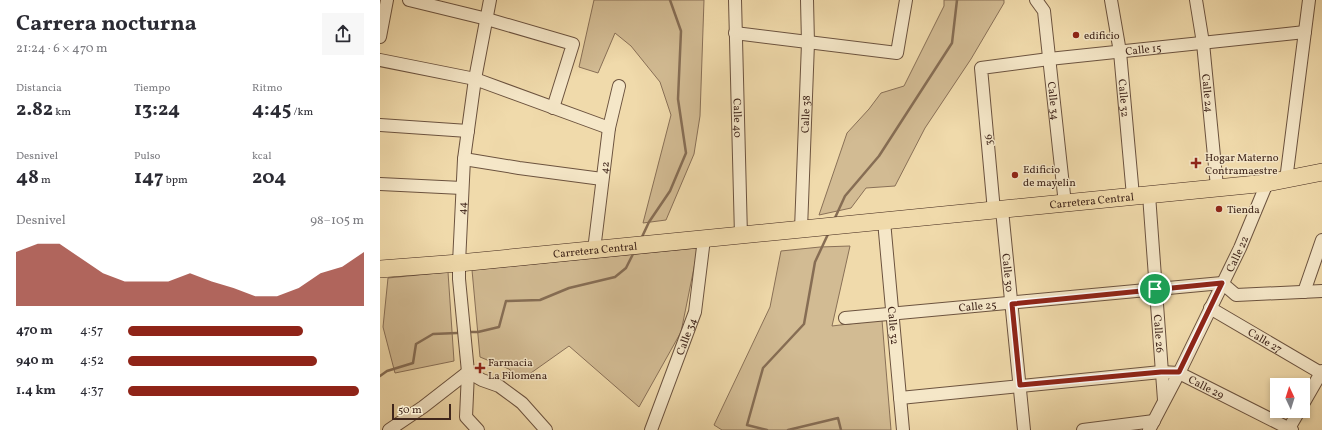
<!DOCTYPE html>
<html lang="es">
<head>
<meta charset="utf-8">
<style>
  :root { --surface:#fff; --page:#f7f7f7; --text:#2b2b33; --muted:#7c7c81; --accent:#8f2418 }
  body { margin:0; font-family:Vollkorn,serif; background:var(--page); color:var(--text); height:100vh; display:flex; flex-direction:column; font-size:15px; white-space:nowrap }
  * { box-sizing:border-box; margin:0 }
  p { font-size:13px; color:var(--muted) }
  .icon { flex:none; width:22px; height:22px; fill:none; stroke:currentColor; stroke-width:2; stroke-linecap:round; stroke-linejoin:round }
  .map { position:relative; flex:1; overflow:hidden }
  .details { display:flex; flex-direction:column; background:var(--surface); width:380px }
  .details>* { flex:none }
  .needle { width:26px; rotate:356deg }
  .tools { position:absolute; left:890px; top:378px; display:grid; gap:8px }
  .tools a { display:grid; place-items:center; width:40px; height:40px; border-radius:0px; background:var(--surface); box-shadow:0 2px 6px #0003; font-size:20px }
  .scale { position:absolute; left:12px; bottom:10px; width:59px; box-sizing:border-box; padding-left:4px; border:2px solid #40261b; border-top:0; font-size:11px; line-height:14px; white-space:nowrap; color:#40261b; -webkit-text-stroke:3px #f5e7c8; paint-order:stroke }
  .pin { position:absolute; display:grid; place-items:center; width:34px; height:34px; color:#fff; margin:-17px; border:2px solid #fff; border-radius:50%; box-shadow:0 1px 4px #0007 }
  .round { display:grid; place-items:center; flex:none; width:42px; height:42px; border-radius:0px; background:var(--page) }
  .overview { display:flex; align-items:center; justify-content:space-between; height:68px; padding:0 16px }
  h1 { font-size:22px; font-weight:700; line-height:30px }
  .figures { display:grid; grid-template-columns:repeat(3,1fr); gap:6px; height:68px; padding:4px 16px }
  .figures div { display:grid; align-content:center }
  .figures b { font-size:20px; font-weight:700 }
  .figures small { font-size:11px; font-weight:400 }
  .figures p { font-size:11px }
  .chart { height:112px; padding:8px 16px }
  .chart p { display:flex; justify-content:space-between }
  .chart svg { width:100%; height:72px; margin-top:4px; fill:var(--accent); opacity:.7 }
  ul { padding:0 16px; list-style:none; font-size:13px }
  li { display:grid; grid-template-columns:64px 48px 1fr; align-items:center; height:30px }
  li i { height:10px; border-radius:5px; background:var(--accent) }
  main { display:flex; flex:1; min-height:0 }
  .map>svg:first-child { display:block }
  .green { fill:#d2bb93; stroke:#897057 }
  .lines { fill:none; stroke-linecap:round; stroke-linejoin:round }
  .stream { stroke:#866d54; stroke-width:2.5 }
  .minor-casing { stroke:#6c533f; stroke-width:14 }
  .highway-casing { stroke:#40261b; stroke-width:18 }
  .minor { stroke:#f5e7c8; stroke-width:12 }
  .highway { stroke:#f0daab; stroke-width:17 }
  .route-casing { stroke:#fff; stroke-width:8 }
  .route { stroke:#8f2418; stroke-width:5 }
  .poi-dot { fill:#8f2418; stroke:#f5e7c8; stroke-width:1.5 }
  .labels { text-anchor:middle; stroke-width:3; stroke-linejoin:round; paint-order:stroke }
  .poi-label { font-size:11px; fill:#40261b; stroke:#f5e7c8; text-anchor:start }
  .street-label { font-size:11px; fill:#40261b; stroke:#f5e7c8 }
</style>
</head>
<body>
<main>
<section class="details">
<div class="overview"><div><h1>Carrera nocturna</h1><p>21:24 · 6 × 470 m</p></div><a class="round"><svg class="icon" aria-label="share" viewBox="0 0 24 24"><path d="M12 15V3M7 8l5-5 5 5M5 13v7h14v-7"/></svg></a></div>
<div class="figures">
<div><p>Distancia</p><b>2.82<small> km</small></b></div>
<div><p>Tiempo</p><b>13:24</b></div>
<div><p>Ritmo</p><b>4:45<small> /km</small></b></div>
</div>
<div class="figures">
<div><p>Desnivel</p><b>48<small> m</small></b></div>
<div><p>Pulso</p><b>147<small> bpm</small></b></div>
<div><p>kcal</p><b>204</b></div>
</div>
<div class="chart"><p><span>Desnivel</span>98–105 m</p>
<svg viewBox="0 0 160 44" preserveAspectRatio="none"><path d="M0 44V11L10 6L20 6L30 15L40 24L50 29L60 29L70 29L80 24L90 29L100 33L110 38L120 38L130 33L140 24L150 20L160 11V44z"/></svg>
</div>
<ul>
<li><b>470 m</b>4:57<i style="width:74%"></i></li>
<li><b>940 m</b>4:52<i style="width:80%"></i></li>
<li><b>1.4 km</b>4:37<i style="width:98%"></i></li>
</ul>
</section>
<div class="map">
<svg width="942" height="430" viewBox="0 0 942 430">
  <rect width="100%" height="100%" fill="#f0daab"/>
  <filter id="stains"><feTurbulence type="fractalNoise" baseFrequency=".005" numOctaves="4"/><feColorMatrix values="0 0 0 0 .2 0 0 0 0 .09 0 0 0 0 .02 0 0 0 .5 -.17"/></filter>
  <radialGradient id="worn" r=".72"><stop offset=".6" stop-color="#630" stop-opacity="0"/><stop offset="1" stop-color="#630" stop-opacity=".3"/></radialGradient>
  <path class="green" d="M 214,0 L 324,0 L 320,116 L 314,154 L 286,220 L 263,223 L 291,115 L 280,82 L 251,46 L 235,33 L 218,73 L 199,67 Z
    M 564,0 L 624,0 L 624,3 L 591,59 L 545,128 L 515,186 L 486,188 L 471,208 L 439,215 L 467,133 L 489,109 L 501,93 L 524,86 L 564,6 Z
    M 470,246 L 452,326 L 502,320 L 511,430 L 342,430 L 334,425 L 390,307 L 401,251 L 440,247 Z
    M 318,248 L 301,332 L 259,407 L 189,346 L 141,380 L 129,369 L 100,357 L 92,270 Z
    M 68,272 L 74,361 L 15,373 L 3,327 L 8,278 Z"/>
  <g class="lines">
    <path class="stream" d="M 454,220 L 465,196 L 499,156 L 572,43 L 577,0
      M 261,239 L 269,222 L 290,191 L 306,153 L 298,99 L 301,31 L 290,0
      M 91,332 L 98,332 L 119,327 L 126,301 L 160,300 L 189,288 L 235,277 L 246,268 L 254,252
      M 0,376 L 7,371 L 33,363 L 36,344 L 53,334 L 77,333
      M 387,430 L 367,425 L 383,368 L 424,324 L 435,262 L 449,232
      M 408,430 L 458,418 L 461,430"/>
    <g class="minor-casing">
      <g id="minor">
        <path d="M 29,0 L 107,19 L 193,44 L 173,108"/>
        <path id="s1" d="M 355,0 L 361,236"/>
        <path id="s2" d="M 656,0 L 664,11 L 685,204"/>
        <path id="s3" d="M 731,0 L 740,52 L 753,196"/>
        <path id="s4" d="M 816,0 L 823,43 L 837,187"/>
        <path d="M 355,33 L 517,53 L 526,0"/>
        <path d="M 0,37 L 7,0"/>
        <path d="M 0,60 L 95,79 L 229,128"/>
        <path d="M 0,125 L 88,131"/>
        <path d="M 84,159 L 139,168 L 222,179"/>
        <path d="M 906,180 L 929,0"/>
        <path d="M 0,184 L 82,188"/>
        <path id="s5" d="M 769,195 L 784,400"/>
        <path id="s6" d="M 622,210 L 644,430"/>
        <path id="s7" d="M 614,211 L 601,68 L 669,59 L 925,32"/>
        <path id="s8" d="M 504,221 L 523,430"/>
        <path id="s9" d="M 421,229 L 428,43 L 427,0"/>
        <path id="s10" d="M 214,250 L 229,128 L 239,86"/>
        <path d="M 924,292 L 942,240"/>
        <path id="s11" d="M 830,308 L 941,373"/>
        <path id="s12" d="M 465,318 L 842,283 L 856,295 L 942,291"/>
        <path d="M 88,372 L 102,380 L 119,386 L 142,403 L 166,430"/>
        <path id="s13" d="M 520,398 L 781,372 L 799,373 L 912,430"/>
        <path d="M 923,404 L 942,371"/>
        <path d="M 9,430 L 43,407 L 88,372"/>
        <path id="s14" d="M 98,430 L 86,417 L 88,372 L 79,279 L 79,263 L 84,159 L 95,79 L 110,0"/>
        <path id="s15" d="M 271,430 L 315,312 L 324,239"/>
        <path d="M 703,430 L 774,421"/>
        <path id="s16" d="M 769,430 L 799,373 L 860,248 L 887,183"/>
        <path d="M 908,430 L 919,411"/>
      </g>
    </g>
    <g class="highway-casing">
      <g id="highway">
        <path id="s17" d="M 0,269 L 79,263 L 887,183 L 942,172"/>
      </g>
    </g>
    <use href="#minor" class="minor"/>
    <use href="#highway" class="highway"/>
  </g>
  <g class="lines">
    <g class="route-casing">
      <path id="route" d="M 842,283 L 799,372 L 781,372 L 640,385 L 632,304 Z"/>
    </g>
    <use href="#route" class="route"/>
  </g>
  <g class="poi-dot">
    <circle cx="696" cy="35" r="4"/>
    <path d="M814 157h4v4h4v4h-4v4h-4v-4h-4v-4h4z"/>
    <circle cx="635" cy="175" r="4"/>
    <circle cx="839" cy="209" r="4"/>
    <path d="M98 362h4v4h4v4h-4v4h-4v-4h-4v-4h4z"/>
  </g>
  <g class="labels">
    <g class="poi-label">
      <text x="704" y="39">edificio</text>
      <text x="825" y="161">Hogar Materno<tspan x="825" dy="13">Contramaestre</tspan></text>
      <text x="643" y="173">Edificio<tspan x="643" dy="13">de mayelin</tspan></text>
      <text x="847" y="213">Tienda</text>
      <text x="108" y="366">Farmacia<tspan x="108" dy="13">La Filomena</tspan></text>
    </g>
    <g class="street-label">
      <text dy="4" stroke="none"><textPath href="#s7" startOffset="307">Calle 15</textPath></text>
      <text dy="4" stroke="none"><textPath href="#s4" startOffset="94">Calle 24</textPath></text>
      <text dy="4" stroke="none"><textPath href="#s3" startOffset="99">Calle 32</textPath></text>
      <text dy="4" stroke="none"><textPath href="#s2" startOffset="104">Calle 34</textPath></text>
      <text dy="4" stroke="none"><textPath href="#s9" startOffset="115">Calle 38</textPath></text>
      <text dy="4" stroke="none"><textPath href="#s1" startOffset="118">Calle 40</textPath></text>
      <text transform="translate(608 140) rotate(-95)" y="4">36</text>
      <text dy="4" stroke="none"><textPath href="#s10" startOffset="83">42</textPath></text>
      <text dy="4" stroke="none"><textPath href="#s17" startOffset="715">Carretera Central</textPath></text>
      <text dy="4" stroke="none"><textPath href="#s14" startOffset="227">44</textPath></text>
      <text dy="4" stroke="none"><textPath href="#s17" startOffset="216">Carretera Central</textPath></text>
      <text dy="4" stroke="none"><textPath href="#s16" startOffset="197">Calle 22</textPath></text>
      <text dy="4" stroke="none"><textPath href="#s6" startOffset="63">Calle 30</textPath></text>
      <text dy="4" stroke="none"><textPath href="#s12" startOffset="133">Calle 25</textPath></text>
      <text dy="4" stroke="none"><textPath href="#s8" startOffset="105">Calle 32</textPath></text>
      <text dy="4" stroke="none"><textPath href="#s5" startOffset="139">Calle 26</textPath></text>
      <text dy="4" stroke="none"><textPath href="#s15" startOffset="100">Calle 34</textPath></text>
      <text dy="4" stroke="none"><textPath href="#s11" startOffset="64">Calle 27</textPath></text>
      <text dy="4" stroke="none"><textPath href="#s13" startOffset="311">Calle 29</textPath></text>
    </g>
  </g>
  <rect width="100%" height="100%" filter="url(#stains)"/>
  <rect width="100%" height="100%" fill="url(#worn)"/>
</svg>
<div class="tools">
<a><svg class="needle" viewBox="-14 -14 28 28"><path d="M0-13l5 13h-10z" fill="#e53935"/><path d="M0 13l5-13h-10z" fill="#7c7c81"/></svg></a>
</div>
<div class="scale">50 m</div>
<div class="pin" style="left:775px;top:289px;background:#1e9e55"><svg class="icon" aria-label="arrive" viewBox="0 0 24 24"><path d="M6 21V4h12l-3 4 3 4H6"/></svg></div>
</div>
</main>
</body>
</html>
